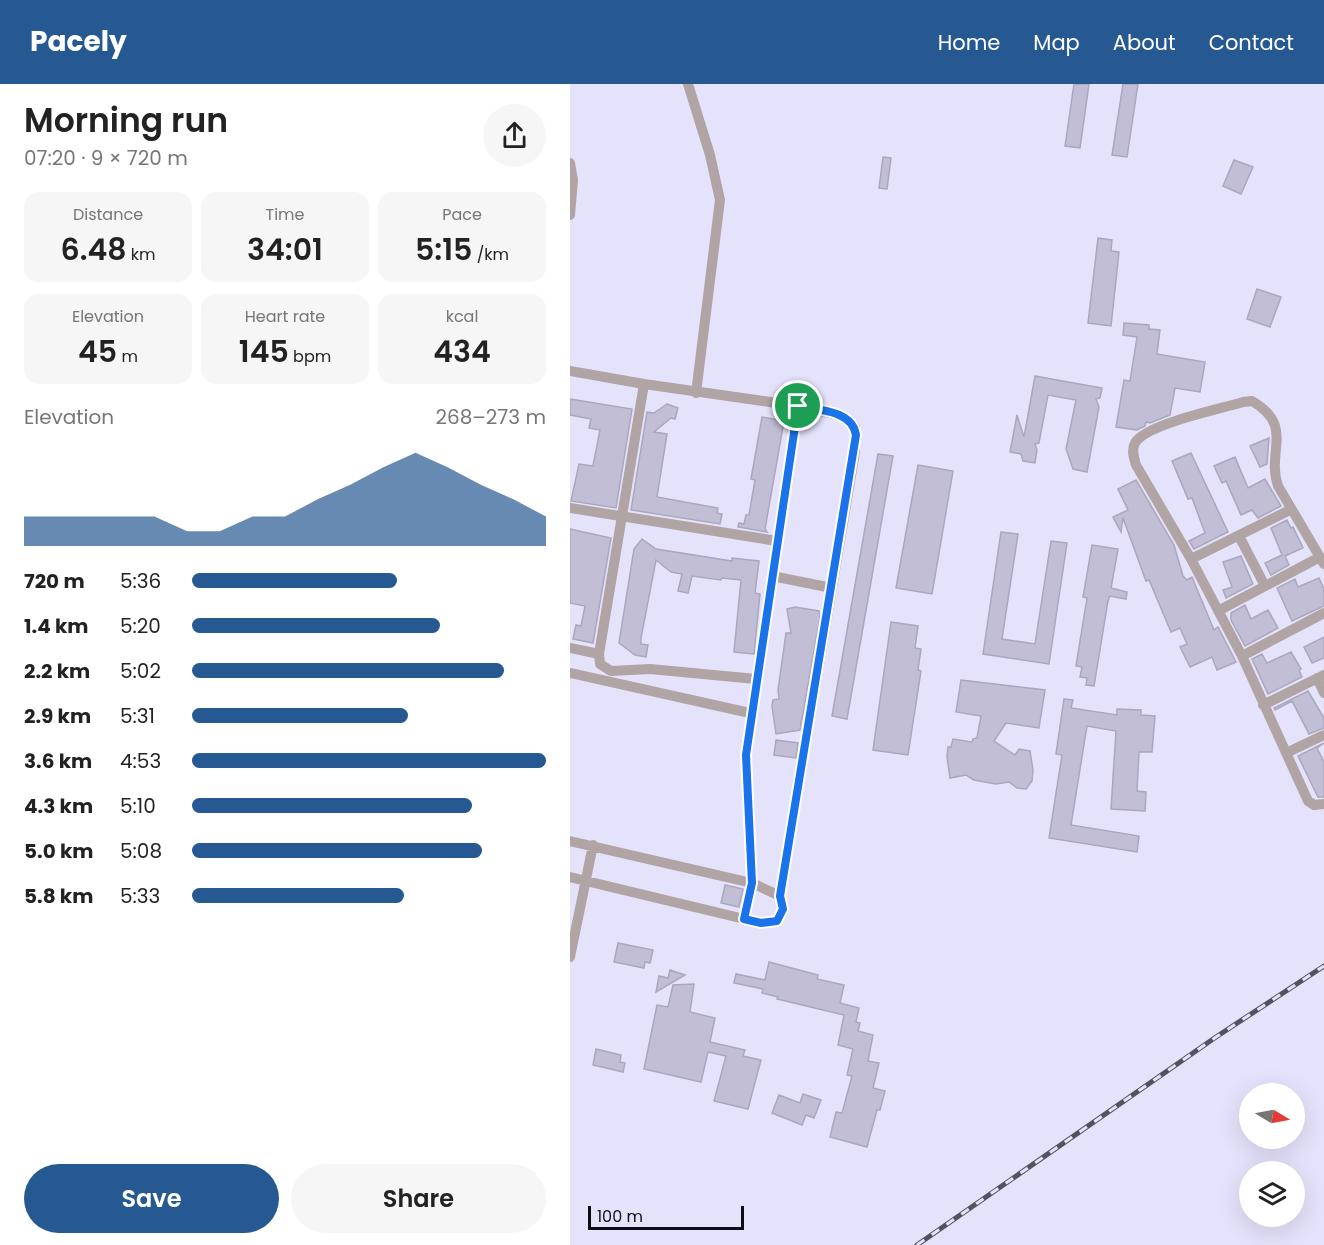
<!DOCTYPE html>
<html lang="en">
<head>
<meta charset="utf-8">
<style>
  :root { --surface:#fff; --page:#f6f6f6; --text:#222; --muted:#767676; --accent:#265992 }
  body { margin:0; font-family:Poppins,sans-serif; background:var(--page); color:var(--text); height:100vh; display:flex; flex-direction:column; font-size:22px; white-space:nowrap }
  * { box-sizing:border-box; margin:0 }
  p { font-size:20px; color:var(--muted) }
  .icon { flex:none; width:33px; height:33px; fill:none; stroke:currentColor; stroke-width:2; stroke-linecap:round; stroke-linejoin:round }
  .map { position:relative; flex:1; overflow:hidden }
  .details { display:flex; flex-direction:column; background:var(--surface); width:570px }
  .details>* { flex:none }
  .needle { width:39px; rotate:100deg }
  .buttons { position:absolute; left:669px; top:999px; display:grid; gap:12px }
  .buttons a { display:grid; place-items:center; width:66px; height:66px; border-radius:50%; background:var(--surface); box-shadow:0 6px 24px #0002; font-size:30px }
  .scale { position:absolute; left:18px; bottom:15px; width:156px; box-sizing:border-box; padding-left:6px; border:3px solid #0e0c14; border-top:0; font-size:16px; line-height:21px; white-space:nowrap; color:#0e0c14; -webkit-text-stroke:4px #e5e2fb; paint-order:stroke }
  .pin { position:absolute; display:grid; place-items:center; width:51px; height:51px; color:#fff; margin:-26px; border:3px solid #fff; border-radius:50%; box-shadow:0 2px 6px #0007 }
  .round { display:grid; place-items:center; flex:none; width:63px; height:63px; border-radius:32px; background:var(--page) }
  .head { display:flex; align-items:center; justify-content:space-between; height:102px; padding:0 24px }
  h1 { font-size:33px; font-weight:600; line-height:45px }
  .metrics { display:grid; grid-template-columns:repeat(3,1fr); gap:9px; height:102px; padding:6px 24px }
  .metrics div { display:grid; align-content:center; border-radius:15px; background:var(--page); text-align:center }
  .metrics b { font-size:30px; font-weight:600 }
  .metrics small { font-size:16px; font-weight:400 }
  .metrics p { font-size:16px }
  .chart { height:168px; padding:12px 24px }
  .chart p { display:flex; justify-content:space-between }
  .chart svg { width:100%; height:108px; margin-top:6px; fill:var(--accent); opacity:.7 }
  .button { display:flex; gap:12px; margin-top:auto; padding:12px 24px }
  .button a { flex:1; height:69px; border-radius:36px; background:var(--accent); color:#fff; font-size:24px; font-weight:600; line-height:69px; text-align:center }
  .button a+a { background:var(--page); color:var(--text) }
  ul { padding:0 24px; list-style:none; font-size:20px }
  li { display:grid; grid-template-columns:96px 72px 1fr; align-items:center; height:45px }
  li i { height:15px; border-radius:8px; background:var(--accent) }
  header { display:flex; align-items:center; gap:36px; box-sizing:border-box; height:84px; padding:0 30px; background:var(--accent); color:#fff }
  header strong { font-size:28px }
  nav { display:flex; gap:33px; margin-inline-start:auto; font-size:21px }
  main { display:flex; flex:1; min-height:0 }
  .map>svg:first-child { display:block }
  .building { fill:#c1bed5; stroke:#aaa7be; stroke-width:1.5 }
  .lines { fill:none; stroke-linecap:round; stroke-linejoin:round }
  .minor { stroke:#b1a4a5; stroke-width:10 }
  .rail-casing { stroke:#555260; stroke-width:5 }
  .rail { stroke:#e5e2fb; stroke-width:3; stroke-dasharray:9; stroke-linecap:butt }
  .route-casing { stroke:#fff; stroke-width:12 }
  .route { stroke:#1a73e8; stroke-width:8 }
</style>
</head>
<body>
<header>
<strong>Pacely</strong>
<nav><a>Home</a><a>Map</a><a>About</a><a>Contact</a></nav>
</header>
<main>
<section class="details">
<div class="head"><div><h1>Morning run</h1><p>07:20 · 9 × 720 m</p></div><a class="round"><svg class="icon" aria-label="share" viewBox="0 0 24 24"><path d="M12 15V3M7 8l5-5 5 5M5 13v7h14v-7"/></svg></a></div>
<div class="metrics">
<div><p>Distance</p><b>6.48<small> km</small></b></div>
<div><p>Time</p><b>34:01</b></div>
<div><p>Pace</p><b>5:15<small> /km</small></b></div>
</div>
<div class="metrics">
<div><p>Elevation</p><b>45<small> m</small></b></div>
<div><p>Heart rate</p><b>145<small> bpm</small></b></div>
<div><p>kcal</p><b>434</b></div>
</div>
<div class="chart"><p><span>Elevation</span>268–273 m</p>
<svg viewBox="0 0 160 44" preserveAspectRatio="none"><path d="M0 44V32L10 32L20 32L30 32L40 32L50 38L60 38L70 32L80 32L90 25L100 19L110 12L120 6L130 12L140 19L150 25L160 32V44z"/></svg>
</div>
<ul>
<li><b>720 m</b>5:36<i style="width:58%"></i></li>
<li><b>1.4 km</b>5:20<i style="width:70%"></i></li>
<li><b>2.2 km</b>5:02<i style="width:88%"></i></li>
<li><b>2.9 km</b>5:31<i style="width:61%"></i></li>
<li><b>3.6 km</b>4:53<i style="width:100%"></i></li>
<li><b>4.3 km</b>5:10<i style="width:79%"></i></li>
<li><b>5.0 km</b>5:08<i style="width:82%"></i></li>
<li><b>5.8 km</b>5:33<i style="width:60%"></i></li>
</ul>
<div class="button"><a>Save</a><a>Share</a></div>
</section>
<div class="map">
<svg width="754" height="1161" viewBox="0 0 754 1161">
  <rect width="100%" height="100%" fill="#e5e2fb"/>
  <path class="building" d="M 504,0 L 519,0 L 510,64 L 495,62 Z
    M 553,0 L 568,0 L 557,73 L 542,71 Z
    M 313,73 L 321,74 L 317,105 L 309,104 Z
    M 664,76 L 683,83 L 671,110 L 653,102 Z
    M 528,154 L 542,156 L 541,167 L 549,168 L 541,242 L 518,239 Z
    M 687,205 L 711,213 L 700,243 L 677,235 Z
    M 554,239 L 579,241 L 579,245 L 590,246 L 587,270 L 635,278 L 630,308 L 605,304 L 600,331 L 580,339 L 576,338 L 575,342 L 567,346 L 546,343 L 554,296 L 560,297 L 567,253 L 553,251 Z
    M 465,292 L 532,304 L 530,314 L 526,315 L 529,323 L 517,388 L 503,385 L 496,365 L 506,316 L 478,311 L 469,359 L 465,360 L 467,366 L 465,379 L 453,377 L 451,370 L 440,368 L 447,331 L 454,353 Z
    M 0,315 L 62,325 L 46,424 L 1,417 L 9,380 L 23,382 L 30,346 L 19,344 L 21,335 L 0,331 Z
    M 97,320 L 108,324 L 105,335 L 101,334 L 84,348 L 97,350 L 87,413 L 148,424 L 147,429 L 152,430 L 150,440 L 61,426 L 77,328 L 84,329 Z
    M 192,333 L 214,337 L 195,445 L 197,448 L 168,443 L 169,439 L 174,440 L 176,431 L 179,431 L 185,396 L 181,395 Z
    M 699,354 L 697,380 L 690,383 L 680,362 Z
    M 621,369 L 658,448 L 624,465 L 619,457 L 635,449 L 622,414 L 618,415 L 602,377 Z
    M 308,370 L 323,372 L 277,635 L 262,632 Z
    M 665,373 L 678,404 L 695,395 L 711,422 L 688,434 L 682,426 L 671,431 L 656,397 L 652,399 L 644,382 Z
    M 348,381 L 383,387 L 362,510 L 326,504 Z
    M 566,396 L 604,461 L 613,492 L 617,496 L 622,493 L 644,546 L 648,543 L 666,578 L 647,586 L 642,573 L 620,583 L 610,563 L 617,560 L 610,544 L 601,548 L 579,496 L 576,497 L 553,434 L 551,448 L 543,433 L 558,426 L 548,405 Z
    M 717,436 L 721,444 L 723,443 L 733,464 L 715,472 L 719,481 L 701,491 L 695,479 L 712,471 L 701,444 Z
    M 0,445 L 41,454 L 23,559 L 3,555 L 6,541 L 11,542 L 15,522 L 0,519 Z
    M 431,448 L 448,450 L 432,555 L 465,560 L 481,457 L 497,459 L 479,580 L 413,570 Z
    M 72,455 L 86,465 L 162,477 L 162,474 L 189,477 L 185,509 L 190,510 L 184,570 L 164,568 L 171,496 L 152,494 L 151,496 L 122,492 L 118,509 L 108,507 L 112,490 L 101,488 L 86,476 L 71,554 L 71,560 L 78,561 L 76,573 L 65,571 L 49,559 L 64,465 Z
    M 522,461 L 548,465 L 541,504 L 557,508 L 556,515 L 540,512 L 538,517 L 524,602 L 516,601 L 517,594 L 510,593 L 512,583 L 506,582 L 517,514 L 513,513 Z
    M 671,472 L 683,500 L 656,514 L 653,506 L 662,503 L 653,478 Z
    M 749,494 L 754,505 L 754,522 L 722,537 L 707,504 L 725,495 L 728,503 Z
    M 675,521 L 681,535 L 698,526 L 708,544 L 675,562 L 661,536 L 661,529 Z
    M 225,523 L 249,527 L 250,533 L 230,646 L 206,650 L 202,622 L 203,616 L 209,615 L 208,606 L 216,549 L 221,549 L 217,525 Z
    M 321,538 L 348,542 L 345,564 L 351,565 L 348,586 L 351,587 L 338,671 L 303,666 Z
    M 754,553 L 754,574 L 742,579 L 734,563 Z
    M 721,568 L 731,585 L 729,586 L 732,593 L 698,610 L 682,575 L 692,570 L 697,579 Z
    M 391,596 L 475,606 L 469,644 L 436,639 L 424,657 L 445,671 L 449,665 L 460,667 L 463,686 L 462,697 L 456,705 L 447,704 L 439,698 L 426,700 L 404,696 L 396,691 L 380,694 L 377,673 L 378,663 L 381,663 L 383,655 L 402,658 L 403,655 L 407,654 L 411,632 L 386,628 Z
    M 738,607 L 754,634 L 754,644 L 739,650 L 722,617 L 705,626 L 704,624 Z
    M 494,615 L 503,616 L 501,624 L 547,631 L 547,625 L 571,626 L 571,631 L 585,632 L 582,668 L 569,668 L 567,707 L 576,708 L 575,727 L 541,725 L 546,647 L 517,642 L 501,741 L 569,752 L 567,768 L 479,754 L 492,671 L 486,670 Z
    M 206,656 L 228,659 L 226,674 L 204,671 Z
    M 754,659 L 747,664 L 754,678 L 754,713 L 748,713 L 728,672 Z
    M 155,801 L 173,805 L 169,823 L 151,819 Z
    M 48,859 L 83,866 L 80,879 L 75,878 L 74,884 L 44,878 Z
    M 199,878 L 248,891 L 247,895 L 274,901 L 270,919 L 289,924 L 286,938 L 290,939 L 288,947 L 303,951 L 298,977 L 309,979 L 303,1004 L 315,1007 L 310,1026 L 307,1026 L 297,1063 L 260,1053 L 266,1028 L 272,1029 L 282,992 L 277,991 L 283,965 L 268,961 L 274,931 L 207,915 L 208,913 L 192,909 L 193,905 L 164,899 L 166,890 L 195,896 Z
    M 100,886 L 115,891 L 86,908 L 89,892 L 98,894 Z
    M 124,900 L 120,928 L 145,934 L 140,958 L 175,966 L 173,972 L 191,976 L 178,1025 L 144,1017 L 156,972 L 138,968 L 131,998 L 74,985 L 87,921 L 98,923 L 103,901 Z
    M 26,965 L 51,971 L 50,978 L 55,979 L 53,988 L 23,981 Z
    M 233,1010 L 251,1016 L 244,1034 L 236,1031 L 232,1041 L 202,1029 L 209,1011 L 230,1019 Z"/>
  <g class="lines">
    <path class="minor" d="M 118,0 L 140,71 L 150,116 L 126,309
      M 0,79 L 3,96 L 0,131
      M 0,287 L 74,300 L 29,570 L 0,564
      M 74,300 L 228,322 L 273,332 L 285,343 L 285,368 L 210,812
      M 0,424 L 207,457
      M 669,452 L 695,502
      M 621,475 L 720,426
      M 754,480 L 708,402 C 696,367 725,342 682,317 L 673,318 C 651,325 576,340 565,359 C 561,366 564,374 566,381 L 621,475 L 672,572 L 738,717 L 744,721 L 754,720
      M 202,492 L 262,504
      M 648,527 L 750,473
      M 29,570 L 30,580 L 41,587 L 80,585 L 186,595
      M 672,572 L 754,529
      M 0,589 L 180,629
      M 747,594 L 754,609
      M 693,621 L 754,591
      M 716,669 L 754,651
      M 0,757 L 182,799 L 210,812 L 213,825 L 207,837 L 191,839 L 0,793
      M 174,835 L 182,799 L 176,671 L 228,322
      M 0,873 L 23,761"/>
    <g class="rail-casing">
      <path id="rail" d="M 347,1161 L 646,953 L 754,882"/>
    </g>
    <use href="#rail" class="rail"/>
  </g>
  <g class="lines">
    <g class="route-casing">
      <path id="route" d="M 228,322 C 248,326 282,326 286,351 L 210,812 L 213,825 L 207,837 L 191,839 L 174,835 L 182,799 L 176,671 Z"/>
    </g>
    <use href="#route" class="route"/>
  </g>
</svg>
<div class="buttons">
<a><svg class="needle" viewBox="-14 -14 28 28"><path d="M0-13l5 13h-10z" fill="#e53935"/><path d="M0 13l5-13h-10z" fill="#767676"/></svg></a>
<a><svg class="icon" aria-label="layers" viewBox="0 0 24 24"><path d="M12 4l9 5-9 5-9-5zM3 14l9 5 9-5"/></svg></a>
</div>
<div class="scale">100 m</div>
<div class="pin" style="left:228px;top:322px;background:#1e9e55"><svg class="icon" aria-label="arrive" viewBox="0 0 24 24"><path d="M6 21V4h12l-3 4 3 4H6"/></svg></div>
</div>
</main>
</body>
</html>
